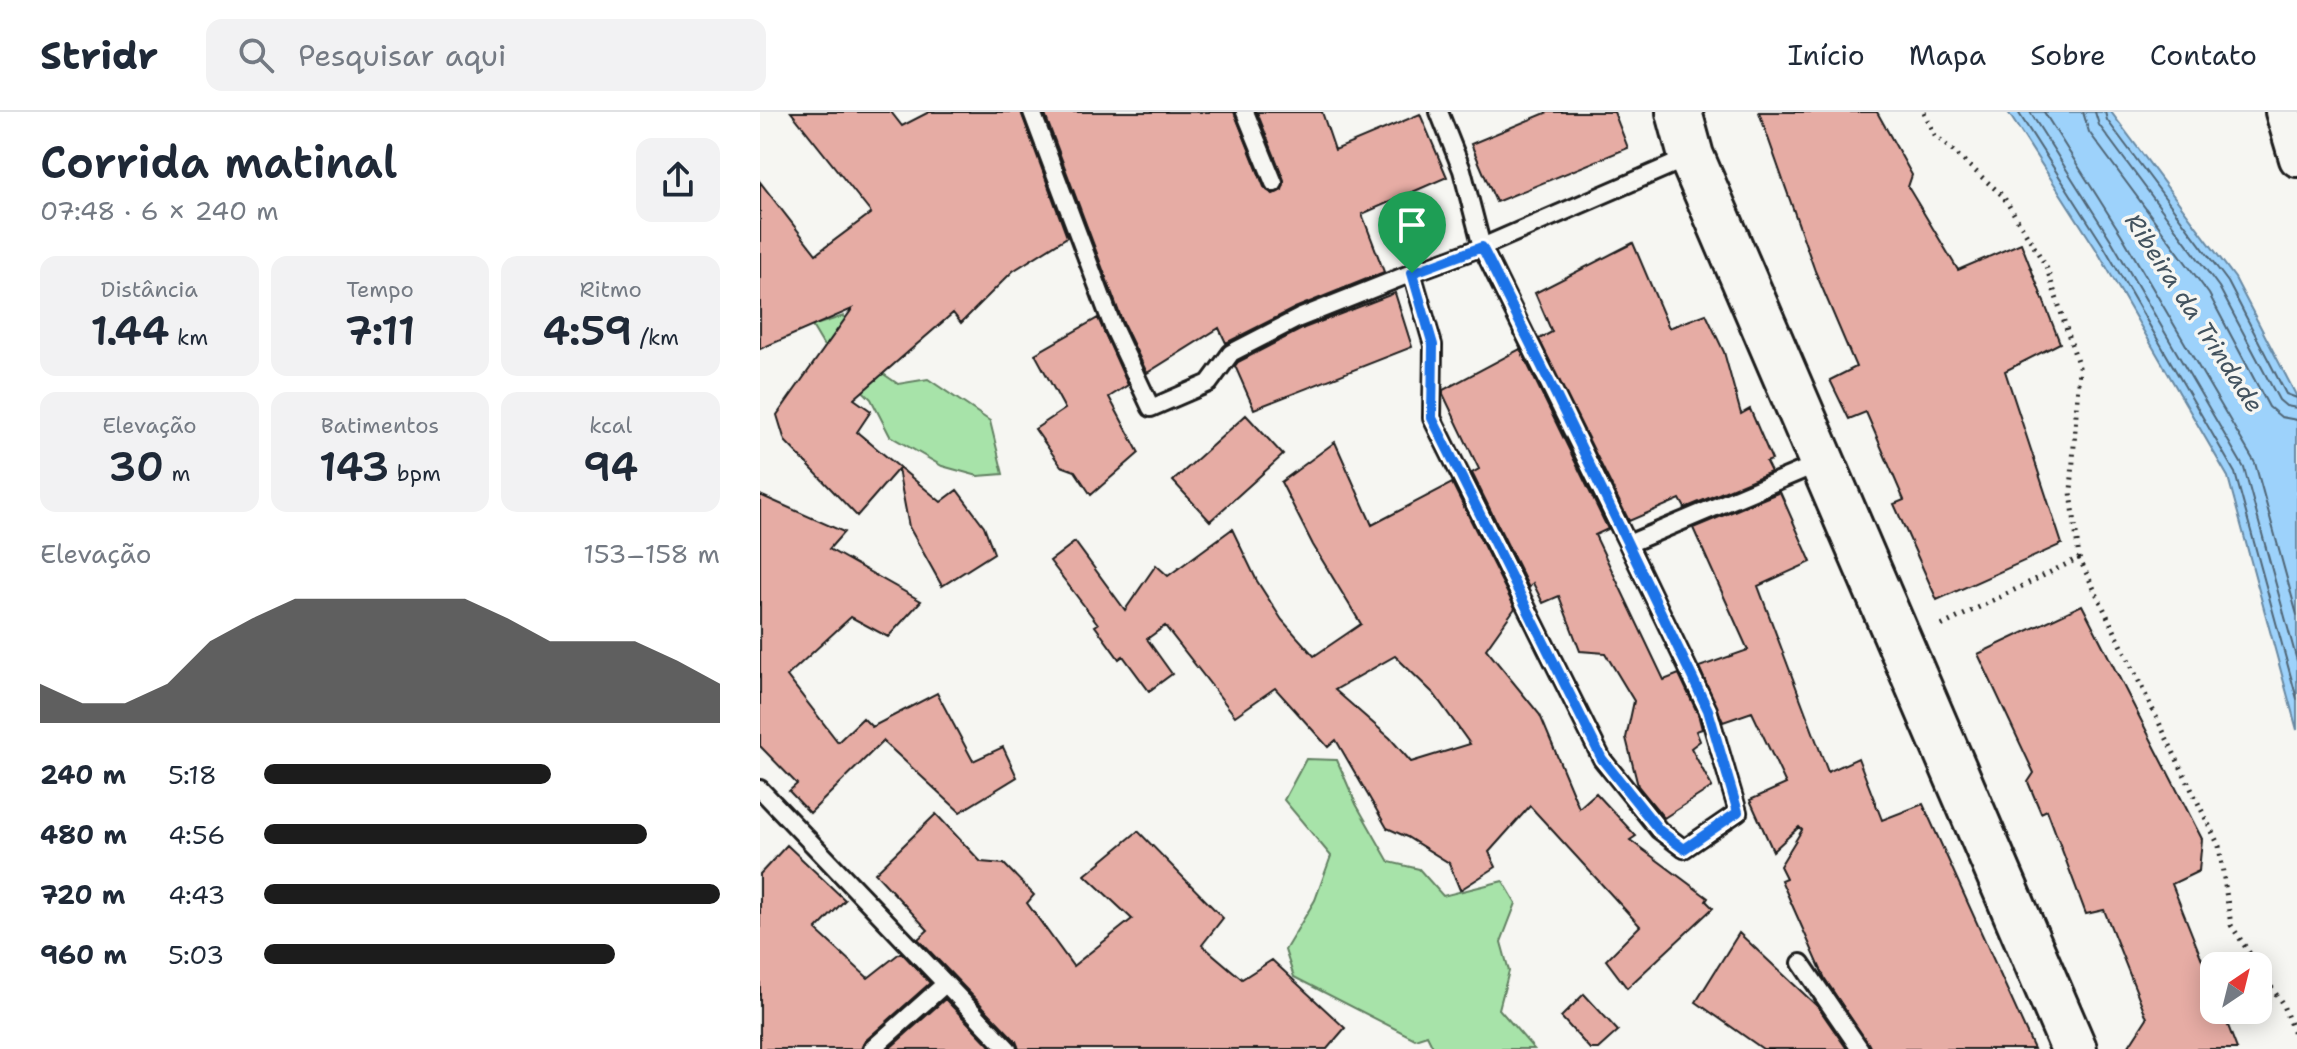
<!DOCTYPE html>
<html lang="pt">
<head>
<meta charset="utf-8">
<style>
  :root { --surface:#fff; --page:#f2f2f3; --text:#1f2937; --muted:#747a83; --line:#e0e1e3; --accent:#1c1c1c }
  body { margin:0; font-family:"Shantell Sans",sans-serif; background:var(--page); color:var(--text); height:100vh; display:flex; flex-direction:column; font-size:30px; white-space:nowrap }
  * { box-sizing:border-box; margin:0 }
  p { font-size:26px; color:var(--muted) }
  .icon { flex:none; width:44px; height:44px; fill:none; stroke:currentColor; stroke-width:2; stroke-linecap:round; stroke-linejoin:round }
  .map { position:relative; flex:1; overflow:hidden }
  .sheet { display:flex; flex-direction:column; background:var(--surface); width:760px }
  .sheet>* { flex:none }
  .needle { width:52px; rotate:35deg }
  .buttons { position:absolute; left:1440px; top:840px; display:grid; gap:16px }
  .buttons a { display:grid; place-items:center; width:72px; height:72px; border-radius:16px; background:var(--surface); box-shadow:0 4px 20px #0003; font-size:40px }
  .pin { position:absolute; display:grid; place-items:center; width:68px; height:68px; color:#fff; margin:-82px -34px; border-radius:50% 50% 50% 0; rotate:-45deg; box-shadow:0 0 8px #0007 }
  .pin .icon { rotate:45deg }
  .round { display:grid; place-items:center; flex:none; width:84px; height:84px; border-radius:16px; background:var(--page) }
  .overview { display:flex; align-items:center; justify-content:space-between; height:136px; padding:0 40px }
  h1 { font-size:44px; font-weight:600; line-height:60px }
  .figures { display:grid; grid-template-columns:repeat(3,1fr); gap:12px; height:136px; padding:8px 40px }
  .figures div { display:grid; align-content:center; border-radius:16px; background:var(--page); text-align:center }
  .figures b { font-size:40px; font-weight:600 }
  .figures small { font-size:22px; font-weight:400 }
  .figures p { font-size:22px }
  .chart { height:224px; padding:16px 40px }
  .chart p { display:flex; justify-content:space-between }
  .chart svg { width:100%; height:144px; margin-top:8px; fill:var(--accent); opacity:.7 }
  ul { padding:0 40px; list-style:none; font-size:26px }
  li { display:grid; grid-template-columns:128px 96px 1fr; align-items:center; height:60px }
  li i { height:20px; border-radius:10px; background:var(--accent) }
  header { display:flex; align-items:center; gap:48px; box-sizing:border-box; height:112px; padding:0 40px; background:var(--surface); border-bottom:2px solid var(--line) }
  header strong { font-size:38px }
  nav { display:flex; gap:44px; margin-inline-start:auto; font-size:28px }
  .search { width:560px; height:72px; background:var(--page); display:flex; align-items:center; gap:20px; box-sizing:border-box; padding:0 28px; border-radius:16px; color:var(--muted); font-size:30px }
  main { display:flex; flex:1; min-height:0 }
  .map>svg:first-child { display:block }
  .green { fill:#a7e3a9; stroke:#628062; stroke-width:2 }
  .water { fill:#9dd2fb; stroke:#6989a2; stroke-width:2 }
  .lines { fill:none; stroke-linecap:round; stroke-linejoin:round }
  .shore { stroke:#506575; stroke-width:2 }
  .building { fill:#e6aca4; stroke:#1c1c1c; stroke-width:2; fill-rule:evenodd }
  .lane-casing { stroke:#1c1c1c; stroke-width:22 }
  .street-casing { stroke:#1c1c1c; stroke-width:40 }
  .secondary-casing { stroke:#1c1c1c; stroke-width:50 }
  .path { stroke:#1c1c1c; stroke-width:5; stroke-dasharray:2 6; stroke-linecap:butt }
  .lane { stroke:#f6f6f2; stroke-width:16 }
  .street { stroke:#f6f6f2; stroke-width:34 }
  .secondary { stroke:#f6f6f2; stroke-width:44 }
  .route-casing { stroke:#fff; stroke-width:16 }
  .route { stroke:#1a73e8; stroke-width:10 }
  .labels { text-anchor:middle; stroke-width:7; stroke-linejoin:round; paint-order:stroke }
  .water-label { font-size:24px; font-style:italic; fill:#43535f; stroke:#f6f6f2 }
</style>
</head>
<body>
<header>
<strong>Stridr</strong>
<div class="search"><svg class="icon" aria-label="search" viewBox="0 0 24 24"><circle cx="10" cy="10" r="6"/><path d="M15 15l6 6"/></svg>Pesquisar aqui</div>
<nav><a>Início</a><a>Mapa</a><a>Sobre</a><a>Contato</a></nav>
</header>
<main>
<section class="sheet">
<div class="overview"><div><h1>Corrida matinal</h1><p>07:48 · 6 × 240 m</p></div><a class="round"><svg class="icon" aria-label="share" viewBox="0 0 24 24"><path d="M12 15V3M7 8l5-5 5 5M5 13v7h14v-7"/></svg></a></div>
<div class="figures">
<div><p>Distância</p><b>1.44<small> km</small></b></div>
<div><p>Tempo</p><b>7:11</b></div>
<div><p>Ritmo</p><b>4:59<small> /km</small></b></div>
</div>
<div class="figures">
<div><p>Elevação</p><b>30<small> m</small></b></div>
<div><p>Batimentos</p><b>143<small> bpm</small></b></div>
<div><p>kcal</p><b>94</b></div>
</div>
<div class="chart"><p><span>Elevação</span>153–158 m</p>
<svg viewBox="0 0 160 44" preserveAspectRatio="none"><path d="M0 44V32L10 38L20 38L30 32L40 19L50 12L60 6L70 6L80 6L90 6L100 6L110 12L120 19L130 19L140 19L150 25L160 32V44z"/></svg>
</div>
<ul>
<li><b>240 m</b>5:18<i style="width:63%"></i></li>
<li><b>480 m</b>4:56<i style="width:84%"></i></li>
<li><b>720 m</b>4:43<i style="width:100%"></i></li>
<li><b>960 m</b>5:03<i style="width:77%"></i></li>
</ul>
</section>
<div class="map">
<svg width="1537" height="937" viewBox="0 0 1537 937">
  <rect width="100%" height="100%" fill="#f6f6f2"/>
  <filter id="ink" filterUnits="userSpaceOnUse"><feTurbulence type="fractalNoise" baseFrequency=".0125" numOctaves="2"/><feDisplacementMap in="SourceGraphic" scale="16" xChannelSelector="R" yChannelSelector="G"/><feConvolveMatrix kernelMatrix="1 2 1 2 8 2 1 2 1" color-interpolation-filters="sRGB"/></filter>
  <g filter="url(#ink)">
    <path class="green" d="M 84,204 L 99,245 L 138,272 L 168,267 L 230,309 L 243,362 L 218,364 L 182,354 L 130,324 L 111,287 L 74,251 L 52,214 Z
      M 546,647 L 577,648 L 596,692 L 629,750 L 659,757 L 683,784 L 743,769 L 756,791 L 741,830 L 749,859 L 739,897 L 774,937 L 674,937 L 667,923 L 655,927 L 534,865 L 525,838 L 555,788 L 571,744 L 524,688 Z"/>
    <path class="water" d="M 1248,0 L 1351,0 L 1475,166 L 1537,285 L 1537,618 L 1468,365 L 1336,137 Z"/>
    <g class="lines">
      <path class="shore" d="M 1258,0 L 1343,133 L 1475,361 L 1537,587
        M 1270,0 L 1351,128 L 1484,356 L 1537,549
        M 1284,0 L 1361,122 L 1495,351 L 1537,503
        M 1323,0 L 1329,20 L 1449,182 L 1509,295 L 1521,305 L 1537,308
        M 1335,0 L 1339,13 L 1459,175 L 1519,288 L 1526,294 L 1537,296
        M 1345,0 L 1347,8 L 1468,170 L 1526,282 L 1537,286"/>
    </g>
    <path class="building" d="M 31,0 L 131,0 L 142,14 L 169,0 L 261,0 L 307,125 L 253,159 L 201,211 L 193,201 L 94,287 L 111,299 L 97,320 L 181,390 L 197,378 L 224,414 L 234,441 L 182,474 L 149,415 L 138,357 L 97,404 L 25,329 L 17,303 L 92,197 L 0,237 L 0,70 L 56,142 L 111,101 Z
      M 284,0 L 474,0 L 504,75 L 513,82 L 522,78 L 524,68 L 497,0 L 562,0 L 575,38 L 660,2 L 687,65 L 602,102 L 624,160 L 535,196 L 466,231 L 459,216 L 387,261 L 363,211 Z
      M 788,0 L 854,0 L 868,36 L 736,90 L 711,32 Z
      M 999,0 L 1117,0 L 1152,63 L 1148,75 L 1198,158 L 1261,131 L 1300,231 L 1245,259 L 1302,432 L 1177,488 L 1134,392 L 1144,388 L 1106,300 L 1089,307 L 1070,268 L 1096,255 L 1055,159 Z
      M 873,131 L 909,216 L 946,202 L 964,240 L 981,302 L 990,297 L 1012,348 L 1006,350 L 1011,360 L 925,396 L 920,387 L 869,409 L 779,227 L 792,220 L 775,181 Z
      M 635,181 L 652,235 L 494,297 L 475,254 L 478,250 L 544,216 Z
      M 338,206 L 368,273 L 349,285 L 379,341 L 331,383 L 315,359 L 301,354 L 275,317 L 305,297 L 275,242 Z
      M 760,237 L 848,417 L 835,423 L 904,568 L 919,562 L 938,602 L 942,617 L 936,619 L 940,629 L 931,636 L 952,675 L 904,706 L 878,674 L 866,626 L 874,589 L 845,541 L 820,539 L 799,484 L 783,491 L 773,471 L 769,476 L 712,361 L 719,357 L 683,282 L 683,278 Z
      M 486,303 L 523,343 L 450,409 L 413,369 Z
      M 575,330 L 612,413 L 692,371 L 755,496 L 726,537 L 780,603 L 819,696 L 836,681 L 876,724 L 870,728 L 948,786 L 946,789 L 953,796 L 867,876 L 846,848 L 880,814 L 770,694 L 729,740 L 736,755 L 700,778 L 689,751 L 647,725 L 627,716 L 576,628 L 568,635 L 515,576 L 475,604 L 405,514 L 387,527 L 412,562 L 389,579 L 363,544 L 359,547 L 335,514 L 338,512 L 290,449 L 315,430 L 365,498 L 396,453 L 408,464 L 472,417 L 497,469 L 522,508 L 554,544 L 601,512 L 553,433 L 521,370 ZM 635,544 L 674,582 L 710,632 L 651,650 L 630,626 L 575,578 Z
      M 1020,380 L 1051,450 L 998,474 L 1068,660 L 1098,646 L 1122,708 L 1163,692 L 1274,937 L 1111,937 L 1065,867 L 1021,768 L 1026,766 L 1020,754 L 1042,718 L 1039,715 L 1013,739 L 990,688 L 1026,672 L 992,600 L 963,610 L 939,555 L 988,538 L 933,416 Z
      M 0,383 L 84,420 L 69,437 L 161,489 L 128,525 L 91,505 L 27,564 L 78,630 L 103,606 L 112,615 L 177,581 L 213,649 L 243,635 L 257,665 L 200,700 L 123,629 L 50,701 L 29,679 L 37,672 L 0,634 Z
      M 1322,493 L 1442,727 L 1439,759 L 1412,772 L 1454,878 L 1454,898 L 1462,898 L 1477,937 L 1367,937 L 1387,906 L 1344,798 L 1326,802 L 1287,698 L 1281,701 L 1268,670 L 1274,661 L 1218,542 Z
      M 176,702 L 221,750 L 244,752 L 274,783 L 267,791 L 313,854 L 372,807 L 325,763 L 378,719 L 463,806 L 442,833 L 482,867 L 512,848 L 585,916 L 567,937 L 259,937 L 256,929 L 158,827 L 168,818 L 115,761 Z
      M 27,733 L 85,788 L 56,818 L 108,866 L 141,840 L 170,871 L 105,929 L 101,937 L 0,937 L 0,762 Z
      M 979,821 L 1058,895 L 1087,937 L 1003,937 L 936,890 Z
      M 824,882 L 858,919 L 838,937 L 830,937 L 801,905 Z
      M 185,887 L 233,937 L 129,937 Z"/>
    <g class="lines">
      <g class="lane-casing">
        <path id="lane" d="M 272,0 L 353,215 L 391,296 L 449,271 L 471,241 L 539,206 L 652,161
          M 485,0 L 514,71
          M 679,0 L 702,58 L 722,135 L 652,161 L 673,233 L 672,306 L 842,647 L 899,718 L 924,737 L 978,700 L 948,598 L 868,432
          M 930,45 L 722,135 L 868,432 L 1062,350
          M 0,677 L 248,937
          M 1041,851 L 1100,937
          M 112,937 L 185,872"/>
      </g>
      <g class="street-casing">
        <path id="street" d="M 1523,0 L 1537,47"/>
      </g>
      <g class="secondary-casing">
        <path id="secondary" d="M 919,0 L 931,44 L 1314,937"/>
      </g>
      <path class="path" d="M 1164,0 L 1175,23 L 1243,84 L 1286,154 L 1319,255 L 1311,380 L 1319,446 L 1177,516
        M 1319,446 L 1459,734 L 1471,813 L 1498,854
        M 1498,855 L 1522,891 L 1537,929"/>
      <use href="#lane" class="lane"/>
      <use href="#street" class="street"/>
      <use href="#secondary" class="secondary"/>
    </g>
  </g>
  <g class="lines" filter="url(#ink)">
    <g class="route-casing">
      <path id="route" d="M 722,135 L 795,281 L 948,598 L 978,700 L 924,737 L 899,718 L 842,647 L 672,306 L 673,233 L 652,161 Z"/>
    </g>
    <use href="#route" class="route"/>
  </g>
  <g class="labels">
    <g class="water-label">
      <text transform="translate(1434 201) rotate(57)" y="8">Ribeira da Trindade</text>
    </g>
  </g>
</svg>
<div class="buttons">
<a><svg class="needle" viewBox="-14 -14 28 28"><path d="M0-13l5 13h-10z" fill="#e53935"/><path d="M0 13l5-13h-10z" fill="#747a83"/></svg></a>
</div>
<div class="pin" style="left:652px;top:161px;background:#1e9e55"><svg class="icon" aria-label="arrive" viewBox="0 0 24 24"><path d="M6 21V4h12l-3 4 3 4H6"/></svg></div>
</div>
</main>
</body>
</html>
